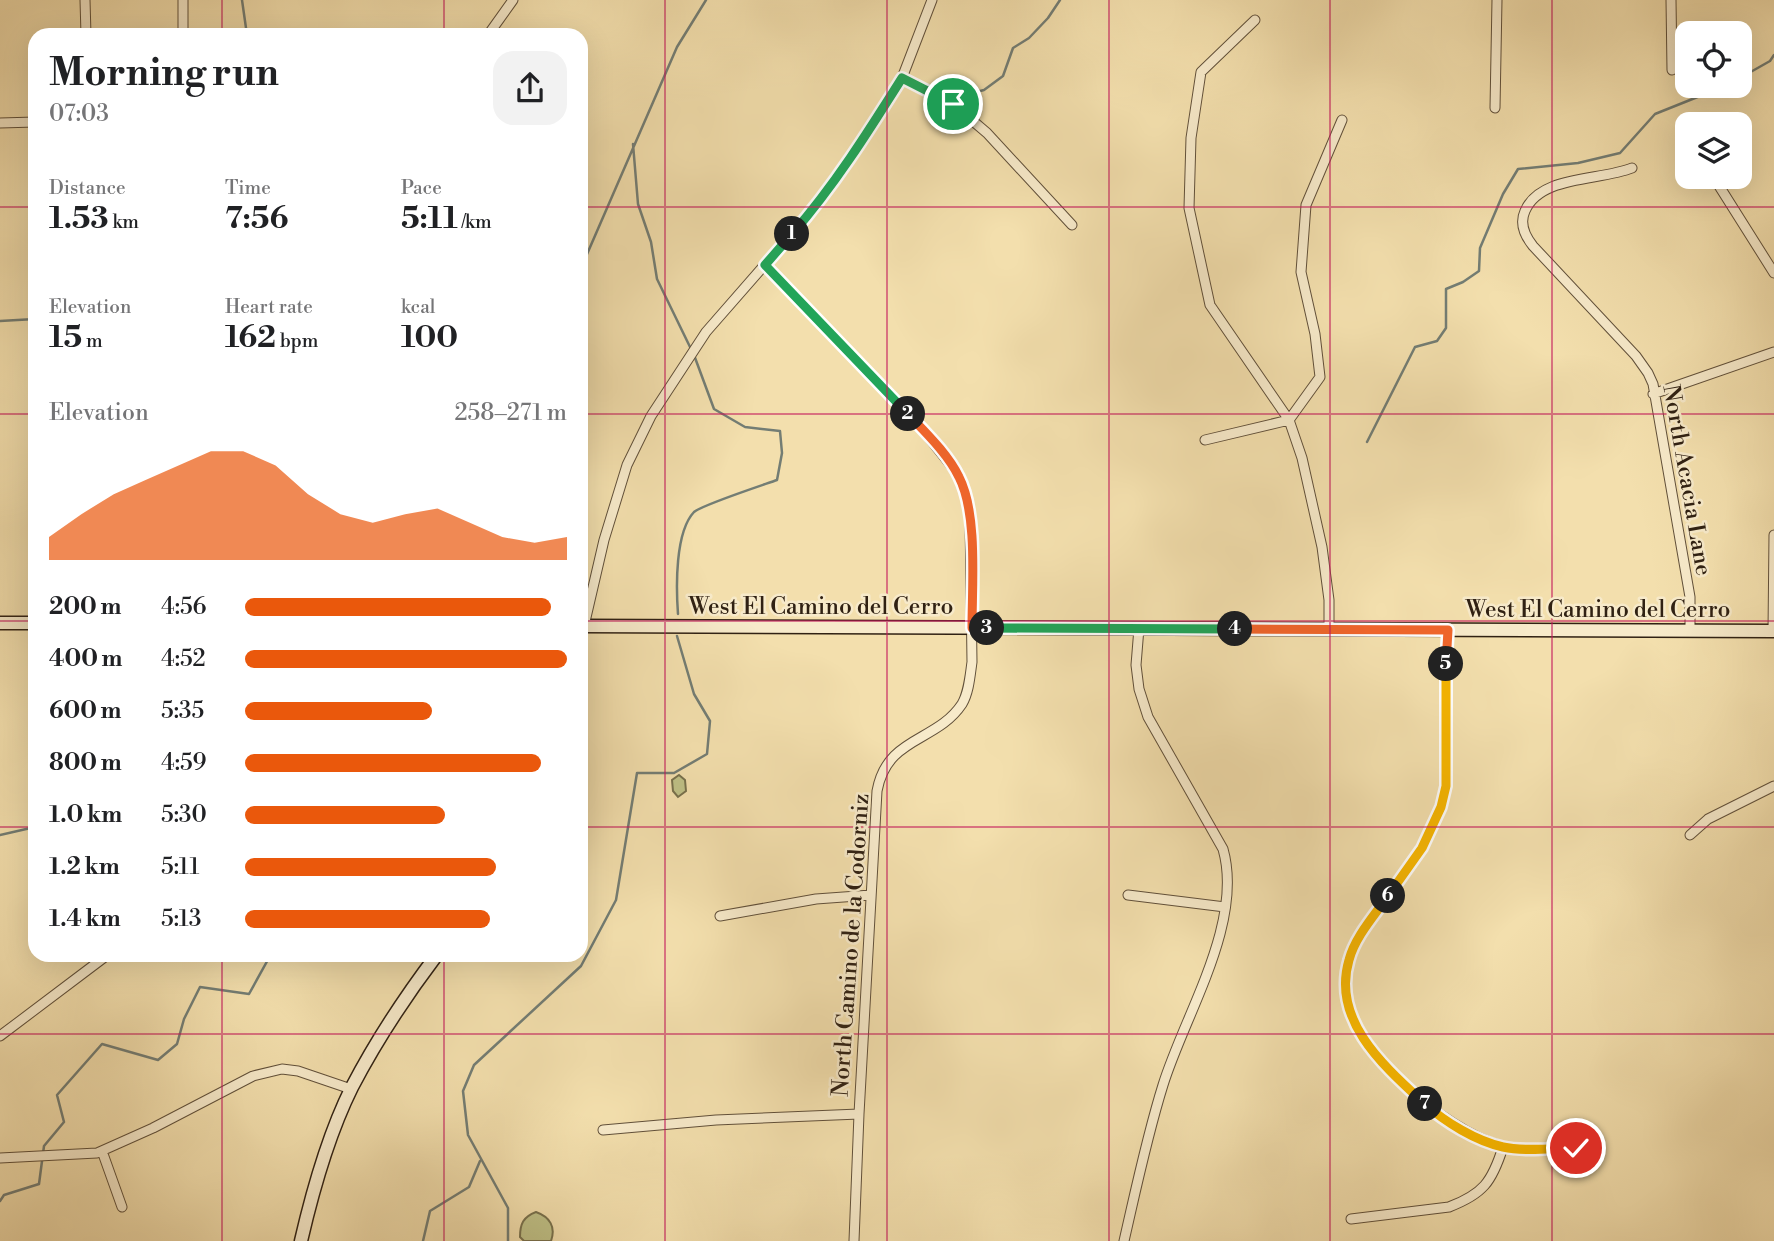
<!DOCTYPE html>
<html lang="en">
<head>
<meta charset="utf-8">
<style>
  :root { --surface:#fff; --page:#f2f2f2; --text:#202124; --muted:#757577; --accent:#ea580c }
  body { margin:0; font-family:"Libre Bodoni",serif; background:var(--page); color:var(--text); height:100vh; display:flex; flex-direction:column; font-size:26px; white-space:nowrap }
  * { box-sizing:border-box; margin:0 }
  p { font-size:23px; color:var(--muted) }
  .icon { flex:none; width:38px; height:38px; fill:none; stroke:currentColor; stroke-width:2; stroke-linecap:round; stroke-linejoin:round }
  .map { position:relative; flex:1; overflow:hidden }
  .side { position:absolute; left:28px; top:28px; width:560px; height:934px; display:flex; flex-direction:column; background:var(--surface); border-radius:21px; box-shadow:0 7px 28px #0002 }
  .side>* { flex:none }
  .buttons { position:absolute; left:1675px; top:21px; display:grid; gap:14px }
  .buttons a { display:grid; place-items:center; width:77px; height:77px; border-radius:14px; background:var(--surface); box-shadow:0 7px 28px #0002; font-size:35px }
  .pin { position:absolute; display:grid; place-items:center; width:60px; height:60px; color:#fff; margin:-30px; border:4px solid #fff; border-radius:50%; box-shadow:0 2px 7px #0007 }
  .km { position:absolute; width:35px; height:35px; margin:-18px; border-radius:50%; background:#222; color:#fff; font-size:19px; line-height:35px; text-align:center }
  .round { display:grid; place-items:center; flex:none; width:74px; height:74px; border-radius:21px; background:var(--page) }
  .headline { display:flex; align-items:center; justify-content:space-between; height:119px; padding:0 21px }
  h1 { font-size:38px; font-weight:800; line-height:52px }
  .metrics { display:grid; grid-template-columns:repeat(3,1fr); gap:10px; height:119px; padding:7px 21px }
  .metrics div { display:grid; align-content:center }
  .metrics b { font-size:30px; font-weight:800 }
  .metrics small { font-size:19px; font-weight:400 }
  .metrics p { font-size:19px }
  .chart { height:196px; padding:14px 21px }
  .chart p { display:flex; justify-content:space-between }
  .chart svg { width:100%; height:126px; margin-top:7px; fill:var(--accent); opacity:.7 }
  ul { padding:0 21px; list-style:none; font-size:23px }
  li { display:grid; grid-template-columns:112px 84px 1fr; align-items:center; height:52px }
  li i { height:18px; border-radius:9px; background:var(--accent) }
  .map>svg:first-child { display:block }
  .green { fill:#bfc187; stroke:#78714d; stroke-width:2 }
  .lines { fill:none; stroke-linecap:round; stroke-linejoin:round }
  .stream { stroke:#737d74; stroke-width:2.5 }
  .street-casing { stroke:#61503a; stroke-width:11 }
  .secondary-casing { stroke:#302113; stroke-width:15 }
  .street { stroke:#f7eaca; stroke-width:9 }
  .secondary { stroke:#f7eaca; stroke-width:12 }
  .split-1-casing { stroke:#fff; stroke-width:14 }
  .split-2-casing { stroke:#fff; stroke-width:14 }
  .split-3-casing { stroke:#fff; stroke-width:14 }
  .split-4-casing { stroke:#fff; stroke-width:14 }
  .split-5-casing { stroke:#fff; stroke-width:14 }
  .split-6-casing { stroke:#fff; stroke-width:14 }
  .split-7-casing { stroke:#fff; stroke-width:14 }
  .split-8-casing { stroke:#fff; stroke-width:14 }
  .split-1 { stroke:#22a559; stroke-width:9 }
  .split-2 { stroke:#22a559; stroke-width:9 }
  .split-3 { stroke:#f0652b; stroke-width:9 }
  .split-4 { stroke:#22a559; stroke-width:9 }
  .split-5 { stroke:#f0652b; stroke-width:9 }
  .split-6 { stroke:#f5b400; stroke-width:9 }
  .split-7 { stroke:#f5b400; stroke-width:9 }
  .split-8 { stroke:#f5b400; stroke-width:9 }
  .grid { fill:none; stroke:#c2185b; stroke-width:2; stroke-opacity:0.55 }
  .labels { text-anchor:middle; stroke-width:5; stroke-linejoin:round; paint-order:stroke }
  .street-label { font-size:23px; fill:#302113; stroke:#f7eaca }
</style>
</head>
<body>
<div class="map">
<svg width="1774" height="1241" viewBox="0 0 1774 1241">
  <rect width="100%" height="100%" fill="#f3dfad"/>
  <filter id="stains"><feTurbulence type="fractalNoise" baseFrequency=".00286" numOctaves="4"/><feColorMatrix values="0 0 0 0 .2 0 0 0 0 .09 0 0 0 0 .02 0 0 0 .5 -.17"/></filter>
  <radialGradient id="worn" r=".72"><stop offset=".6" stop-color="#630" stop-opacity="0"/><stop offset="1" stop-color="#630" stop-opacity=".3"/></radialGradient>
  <path class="green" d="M 679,775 L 685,780 L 686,791 L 678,797 L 673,791 L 672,780 Z
    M 536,1212 C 550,1217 556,1227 551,1241 L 524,1241 L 520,1237 C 520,1224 523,1217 536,1212 Z"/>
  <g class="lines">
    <path class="stream" d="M 242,0 L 247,35
      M 1740,78 L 1770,61 L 1774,55
      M 965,95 L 984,90 L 1003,76 L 1013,48 L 1029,38 L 1048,18 L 1060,0
      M 633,144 L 638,204 L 651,242 L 657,279 L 691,349
      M 35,169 L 32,174 L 35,180
      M 581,268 L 677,47 L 706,0
      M 0,321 L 35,319
      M 1367,442 L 1415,347 L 1437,341 L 1446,328 L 1446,289 L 1463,282 L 1479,271 L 1480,248 L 1503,194 L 1518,169 L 1578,163 L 1620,153 L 1655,114 L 1725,86
      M 678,614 C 676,587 675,532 694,512 C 702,505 763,485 777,480 L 782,453 L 780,431 L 745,427 L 714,409 L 694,355
      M 0,835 L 35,827
      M 0,1201 L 4,1195 L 39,1184 L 44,1146 L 64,1122 L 57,1095 L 102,1044 L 158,1060 L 177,1044 L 184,1019 L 200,987 L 249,994 L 270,956
      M 423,1241 L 430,1211 L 469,1187 L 480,1161
      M 508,1241 L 508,1208 L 468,1135 L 463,1091 L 474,1065 L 581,966 L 616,900 L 637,773 L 674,773 L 707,754 L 710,721 L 694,694 L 677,636"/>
    <g class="street-casing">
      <path id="street" d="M 85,0 L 86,35
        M 1671,0 L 1672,70
        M 1255,20 L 1201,72 L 1191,138 L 1189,208 L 1210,305 L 1289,420 L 1302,458 L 1322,547 L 1329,600 L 1329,629
        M 183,35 L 183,0
        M 488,35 L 513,0
        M 902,78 L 953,104 L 987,133 L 1072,225
        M 1495,108 L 1497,0
        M 0,123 L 35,122
        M 1632,168 C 1600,181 1540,175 1525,211 C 1519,224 1525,236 1533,246 L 1636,356 L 1648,373 L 1653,384 L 1690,597 L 1690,631
        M 1716,181 L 1774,273
        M 765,265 L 923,430 L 958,474 L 968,502 L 970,517 L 972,662 C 970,676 969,692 962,704 C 936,743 887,736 877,791 L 859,1114 L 854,1241
        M 1653,394 L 1774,352
        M 1205,440 L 1289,420 L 1320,377 L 1315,334 L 1301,272 L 1306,205 L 1342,120
        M 584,626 L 604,540 L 627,465 L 651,416 L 706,332 L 817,205 L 855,152 L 902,78 L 932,0
        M 1448,630 L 1446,658 L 1446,786 C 1433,848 1387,892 1355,944 C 1350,957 1345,971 1345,985 C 1346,1047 1445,1131 1501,1146 C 1528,1153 1558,1145 1586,1150
        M 1773,631 L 1774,535
        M 1690,835 L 1708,819 L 1774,786
        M 1128,895 L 1225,907
        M 720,916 L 816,899 L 871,895
        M 0,1036 L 106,956
        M 603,1130 L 716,1120 L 859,1114
        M 102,1151 L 122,1207
        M 0,1158 L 97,1153 L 153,1128 L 253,1076 L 282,1069 L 298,1071 L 351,1089
        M 1351,1219 L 1449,1207 C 1483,1194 1492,1182 1503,1147
        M 1124,1241 C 1136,1189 1147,1136 1163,1085 C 1185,1014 1244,923 1223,849 L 1148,717 L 1139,689 L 1136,665 L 1139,628"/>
    </g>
    <g class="secondary-casing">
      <path id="secondary" d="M 0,623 L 35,623
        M 581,626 L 1774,631
        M 301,1241 C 313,1189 328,1135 352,1087 C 376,1041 405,997 436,956"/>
    </g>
    <use href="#street" class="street"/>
    <use href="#secondary" class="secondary"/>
  </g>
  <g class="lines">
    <g class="split-1-casing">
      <path id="split-1" d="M 792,234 C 834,186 868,132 902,78 L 953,104"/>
    </g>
    <g class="split-2-casing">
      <path id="split-2" d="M 792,234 L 765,265 L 908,414"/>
    </g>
    <g class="split-3-casing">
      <path id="split-3" d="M 908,414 C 926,433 948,454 959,477 C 978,514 972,585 972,628 L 987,628"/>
    </g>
    <g class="split-4-casing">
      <path id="split-4" d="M 987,628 L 1235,629"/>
    </g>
    <g class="split-5-casing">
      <path id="split-5" d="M 1235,629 L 1448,630 L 1446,664"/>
    </g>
    <g class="split-6-casing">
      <path id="split-6" d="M 1388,896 L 1422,848 L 1441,807 L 1446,786 L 1446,664"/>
    </g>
    <g class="split-7-casing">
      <path id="split-7" d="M 1388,896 C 1374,916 1355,937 1349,960 C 1331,1021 1385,1067 1425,1104"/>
    </g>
    <g class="split-8-casing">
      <path id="split-8" d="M 1425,1104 C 1445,1122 1476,1141 1503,1147 C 1526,1152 1553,1148 1576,1148"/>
    </g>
    <use href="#split-1" class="split-1"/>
    <use href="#split-2" class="split-2"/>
    <use href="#split-3" class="split-3"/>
    <use href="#split-4" class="split-4"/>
    <use href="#split-5" class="split-5"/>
    <use href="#split-6" class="split-6"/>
    <use href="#split-7" class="split-7"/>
    <use href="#split-8" class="split-8"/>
  </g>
  <path class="grid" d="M 222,0 L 222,35M 444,0 L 444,35M 665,0 L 665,1241M 887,0 L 887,1241M 1109,0 L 1109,1241M 1330,0 L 1330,1241M 1552,0 L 1552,1241M 0,207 L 35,207M 581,207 L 1774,207M 0,414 L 35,414M 581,414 L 1774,414M 0,621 L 35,621M 581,621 L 1774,621M 0,827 L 35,827M 581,827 L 1774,827M 222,956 L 222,1241M 444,956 L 444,1241M 0,1034 L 1774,1034"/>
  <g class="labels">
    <g class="street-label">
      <text transform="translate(1688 480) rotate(80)" y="8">North Acacia Lane</text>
      <text x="821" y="614">West El Camino del Cerro</text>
      <text x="1598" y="617">West El Camino del Cerro</text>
      <text transform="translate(850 945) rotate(-86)" y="8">North Camino de la Codorniz</text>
    </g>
  </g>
  <rect width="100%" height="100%" filter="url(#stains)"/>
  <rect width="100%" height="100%" fill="url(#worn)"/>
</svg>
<div class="buttons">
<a><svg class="icon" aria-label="locate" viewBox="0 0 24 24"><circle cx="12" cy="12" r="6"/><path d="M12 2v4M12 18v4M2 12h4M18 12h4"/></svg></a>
<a><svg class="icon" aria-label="layers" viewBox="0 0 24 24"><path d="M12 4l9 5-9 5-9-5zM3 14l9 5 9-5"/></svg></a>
</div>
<div class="pin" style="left:953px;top:104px;background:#1e9e55"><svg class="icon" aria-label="arrive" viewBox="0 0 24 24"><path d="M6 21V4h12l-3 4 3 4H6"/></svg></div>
<div class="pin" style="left:1576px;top:1148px;background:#d93025"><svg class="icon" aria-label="check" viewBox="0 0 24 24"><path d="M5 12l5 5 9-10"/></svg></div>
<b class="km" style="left:792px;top:234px">1</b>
<b class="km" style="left:908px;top:414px">2</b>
<b class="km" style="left:987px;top:628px">3</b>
<b class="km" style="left:1235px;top:629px">4</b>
<b class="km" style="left:1446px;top:664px">5</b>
<b class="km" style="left:1388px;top:896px">6</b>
<b class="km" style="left:1425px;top:1104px">7</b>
<section class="side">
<div class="headline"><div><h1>Morning run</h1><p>07:03</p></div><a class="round"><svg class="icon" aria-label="share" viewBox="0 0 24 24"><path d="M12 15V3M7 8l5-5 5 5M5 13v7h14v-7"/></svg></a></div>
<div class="metrics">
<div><p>Distance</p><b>1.53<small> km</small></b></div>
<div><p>Time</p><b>7:56</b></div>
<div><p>Pace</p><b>5:11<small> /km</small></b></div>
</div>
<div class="metrics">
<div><p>Elevation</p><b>15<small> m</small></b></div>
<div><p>Heart rate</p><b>162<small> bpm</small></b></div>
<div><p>kcal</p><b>100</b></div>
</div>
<div class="chart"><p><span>Elevation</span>258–271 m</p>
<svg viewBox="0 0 160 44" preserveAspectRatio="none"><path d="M0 44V36L10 28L20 21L30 16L40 11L50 6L60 6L70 11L80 21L90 28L100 31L110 28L120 26L130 31L140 36L150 38L160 36V44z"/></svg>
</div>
<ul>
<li><b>200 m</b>4:56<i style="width:95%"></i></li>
<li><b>400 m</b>4:52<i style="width:100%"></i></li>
<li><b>600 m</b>5:35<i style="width:58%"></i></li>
<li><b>800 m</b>4:59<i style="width:92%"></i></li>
<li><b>1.0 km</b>5:30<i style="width:62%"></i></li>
<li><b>1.2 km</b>5:11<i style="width:78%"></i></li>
<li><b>1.4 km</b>5:13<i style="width:76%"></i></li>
</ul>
</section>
</div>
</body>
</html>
